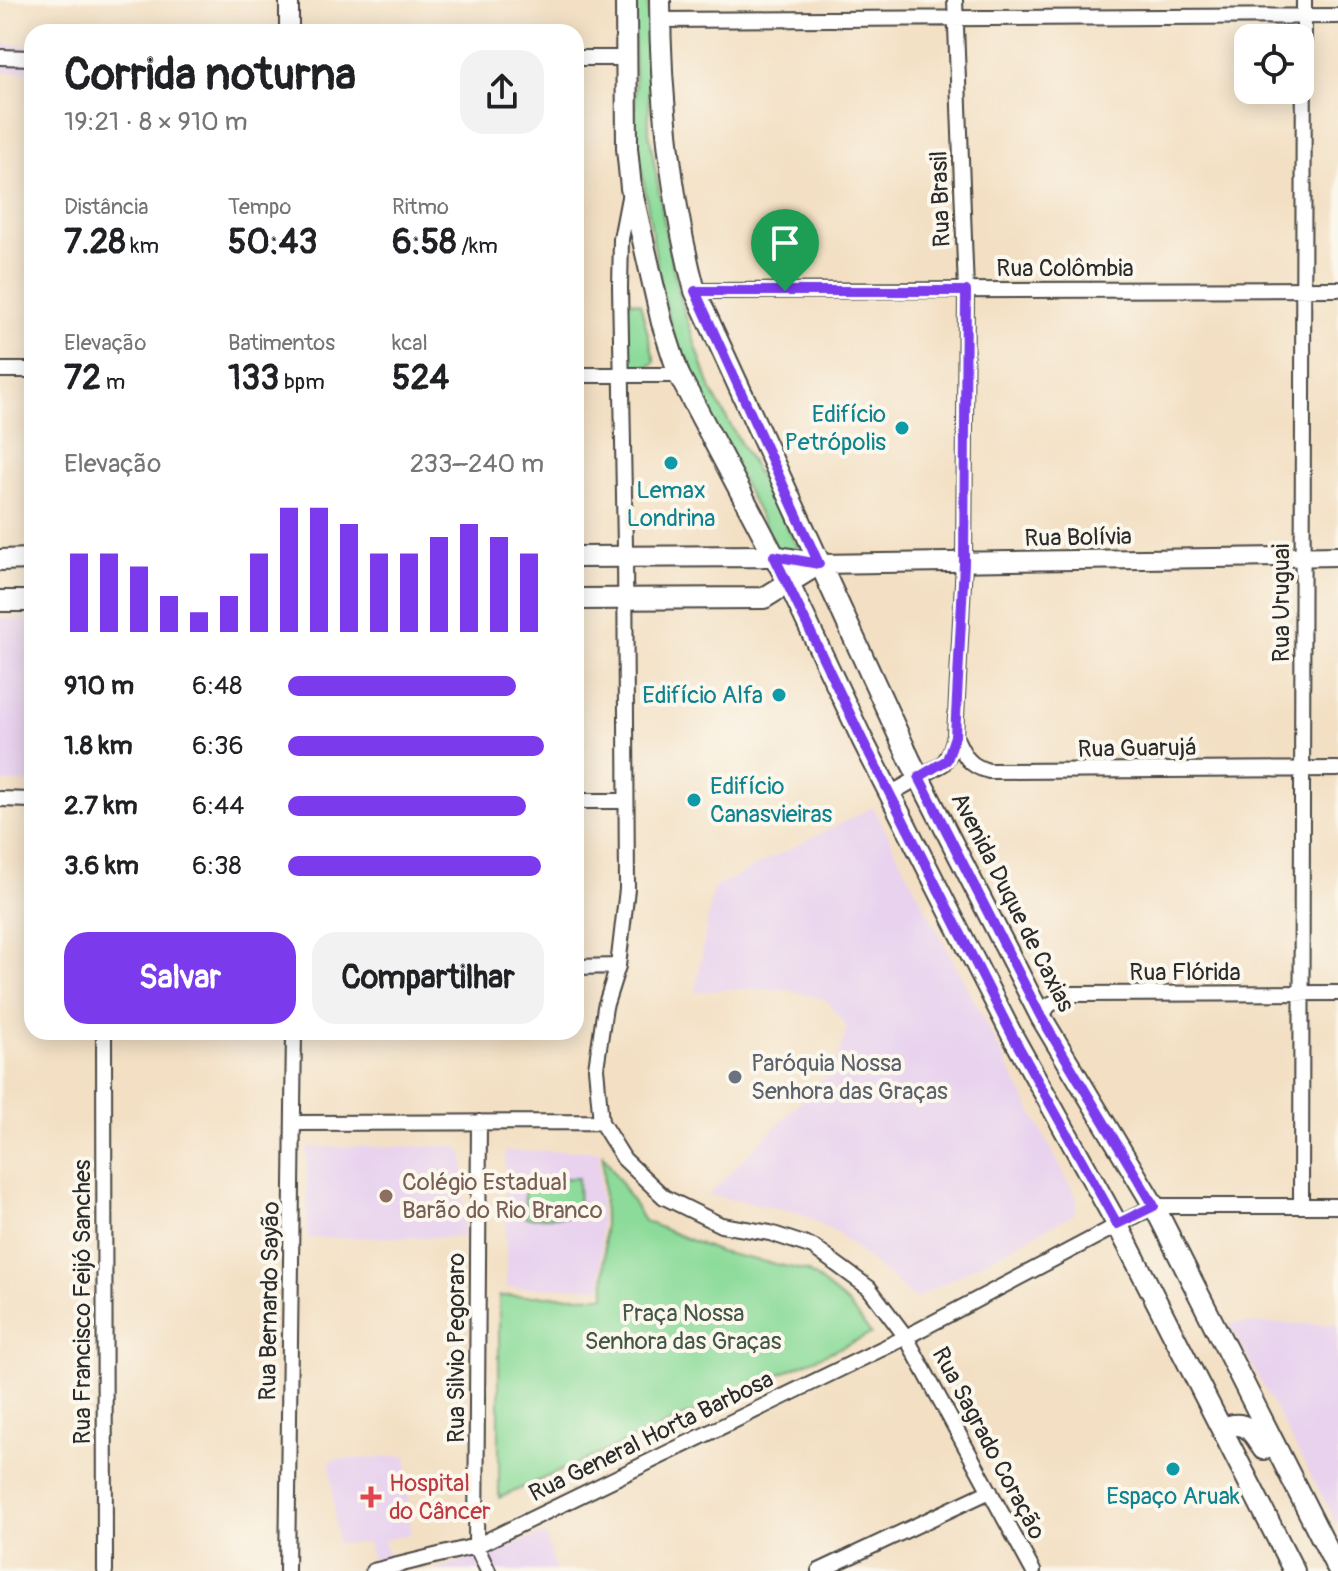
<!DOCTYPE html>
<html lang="pt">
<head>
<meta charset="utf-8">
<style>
  :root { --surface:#fff; --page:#f2f2f2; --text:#202124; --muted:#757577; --accent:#7c3aed }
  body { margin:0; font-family:Pangolin,sans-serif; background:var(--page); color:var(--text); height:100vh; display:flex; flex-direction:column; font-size:30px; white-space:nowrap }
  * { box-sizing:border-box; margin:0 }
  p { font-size:26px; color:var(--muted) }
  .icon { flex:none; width:44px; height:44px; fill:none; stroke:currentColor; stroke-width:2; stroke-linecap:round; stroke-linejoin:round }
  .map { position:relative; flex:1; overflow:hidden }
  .panel { position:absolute; left:24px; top:24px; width:560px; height:1016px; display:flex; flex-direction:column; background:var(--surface); border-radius:24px; box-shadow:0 4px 20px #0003 }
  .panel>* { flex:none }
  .controls { position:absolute; left:1234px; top:24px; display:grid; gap:16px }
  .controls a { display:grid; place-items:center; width:80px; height:80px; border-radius:16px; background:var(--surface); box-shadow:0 4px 20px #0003; font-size:40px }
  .pin { position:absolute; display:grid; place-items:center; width:68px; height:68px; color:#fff; margin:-82px -34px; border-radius:50% 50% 50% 0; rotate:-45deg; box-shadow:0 0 8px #0007 }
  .pin .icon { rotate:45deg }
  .round { display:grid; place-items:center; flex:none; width:84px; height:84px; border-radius:24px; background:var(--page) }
  .summary { display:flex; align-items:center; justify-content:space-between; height:136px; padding:0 40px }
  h1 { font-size:44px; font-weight:800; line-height:60px }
  .stats { display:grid; grid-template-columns:repeat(3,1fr); gap:12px; height:136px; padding:8px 40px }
  .stats div { display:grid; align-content:center }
  .stats b { font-size:34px; font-weight:800 }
  .stats small { font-size:22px; font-weight:400 }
  .stats p { font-size:22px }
  .chart { height:224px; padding:16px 40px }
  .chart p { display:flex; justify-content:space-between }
  .chart svg { width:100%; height:144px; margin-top:8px; stroke:var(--accent); stroke-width:6 }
  .primary-button { display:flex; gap:16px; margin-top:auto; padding:16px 40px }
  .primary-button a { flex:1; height:92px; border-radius:24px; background:var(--accent); color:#fff; font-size:32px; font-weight:800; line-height:92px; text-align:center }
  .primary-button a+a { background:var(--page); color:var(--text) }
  ul { padding:0 40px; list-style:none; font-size:26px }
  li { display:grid; grid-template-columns:128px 96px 1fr; align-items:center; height:60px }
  li i { height:20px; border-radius:10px; background:var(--accent) }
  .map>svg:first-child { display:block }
  .built { fill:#e8d2ee }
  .green { fill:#8cdb9a; stroke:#5c8362; stroke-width:2 }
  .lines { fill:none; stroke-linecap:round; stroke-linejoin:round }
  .minor-casing { stroke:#494642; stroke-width:18 }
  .tertiary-casing { stroke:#494642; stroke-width:22 }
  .secondary-casing { stroke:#494642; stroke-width:24 }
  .minor { stroke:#fff; stroke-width:14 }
  .tertiary { stroke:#fff; stroke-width:18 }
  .secondary { stroke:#fff; stroke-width:20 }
  .route-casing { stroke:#fff; stroke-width:16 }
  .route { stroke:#7c3aed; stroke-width:10 }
  .culture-dot { fill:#0f9aa8; stroke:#fbf7ec; stroke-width:3 }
  .worship-dot { fill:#6b7280; stroke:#fbf7ec; stroke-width:3 }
  .education-dot { fill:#8d6e63; stroke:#fbf7ec; stroke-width:3 }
  .health-dot { fill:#e0444e; stroke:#fbf7ec; stroke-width:3 }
  .labels { text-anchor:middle; stroke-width:8; stroke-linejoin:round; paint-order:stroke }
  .street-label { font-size:24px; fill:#2b2b2b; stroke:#fbf7ec }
  .culture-label { font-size:24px; fill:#0d838f; stroke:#fbf7ec; text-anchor:end }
  .worship-label { font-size:24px; fill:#5b616d; stroke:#fbf7ec; text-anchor:start }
  .education-label { font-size:24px; fill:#785e54; stroke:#fbf7ec; text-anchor:start }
  .park-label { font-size:24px; fill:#435747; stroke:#fbf7ec }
  .health-label { font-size:24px; fill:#be3a42; stroke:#fbf7ec; text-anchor:start }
</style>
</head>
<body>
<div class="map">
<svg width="1338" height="1571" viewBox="0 0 1338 1571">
  <rect width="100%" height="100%" fill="#fbf7ec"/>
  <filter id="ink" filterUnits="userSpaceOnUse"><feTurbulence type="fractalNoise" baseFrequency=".0125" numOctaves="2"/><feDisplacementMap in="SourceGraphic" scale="16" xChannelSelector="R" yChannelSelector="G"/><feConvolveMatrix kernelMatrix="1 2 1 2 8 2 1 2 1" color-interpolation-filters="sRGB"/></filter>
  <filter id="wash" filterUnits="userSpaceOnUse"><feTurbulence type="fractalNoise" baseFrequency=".006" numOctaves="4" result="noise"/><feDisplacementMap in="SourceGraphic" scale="32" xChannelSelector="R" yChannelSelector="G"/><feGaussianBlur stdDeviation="1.8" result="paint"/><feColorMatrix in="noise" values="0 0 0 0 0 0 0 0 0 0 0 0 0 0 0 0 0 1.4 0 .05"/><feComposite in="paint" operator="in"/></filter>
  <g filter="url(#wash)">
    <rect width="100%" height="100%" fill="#f3e0c4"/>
    <path class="built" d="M 0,44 L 32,45 L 32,72 L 0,72 Z
      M 0,618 L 32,619 L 32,782 L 0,782 Z
      M 873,807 L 1077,1199 L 1075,1213 L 915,1299 L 837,1233 L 797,1212 L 708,1195 L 824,1078 L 840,1054 L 847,1027 L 825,999 L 787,990 L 725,989 L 695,993 L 713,888 Z
      M 456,1146 L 464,1154 L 464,1237 L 307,1238 L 307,1147 Z
      M 505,1151 L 599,1151 L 602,1287 L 506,1288 Z
      M 1229,1323 L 1338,1324 L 1338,1526 Z
      M 407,1456 L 410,1534 L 384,1540 L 392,1571 L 374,1571 L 368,1543 L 337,1544 L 330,1460 Z
      M 545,1534 L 556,1571 L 431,1571 Z"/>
    <path class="green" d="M 634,0 L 648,0 L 649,132 L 669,251 L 683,308 L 711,390 L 802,554 L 777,550 L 679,356 L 661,288 L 635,130 Z
      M 630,301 L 640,303 L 655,362 C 647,369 638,369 629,363 L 626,306 Z
      M 603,1154 L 644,1221 L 719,1252 L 807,1271 L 847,1303 L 871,1334 L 499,1498 L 499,1296 L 605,1296 Z
      M 578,1178 L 579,1216 L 525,1218 L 524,1179 Z"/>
  </g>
  <g filter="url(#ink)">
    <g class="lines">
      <g class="minor-casing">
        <path id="minor" d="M 660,20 L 1338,16
          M 0,57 L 32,58
          M 576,58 L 624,58
          M 630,192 L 621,239 L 620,287 L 625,547 L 627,889 L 618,966 L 605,1007 L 596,1068 L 601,1122 L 624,1159 L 664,1197 L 721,1225 L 770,1233 L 813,1247 L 869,1288 L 906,1337 L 1033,1571
          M 695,291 L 1338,289
          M 0,370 L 32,370
          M 576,375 L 679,375
          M 955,736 C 964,755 968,766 989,771 L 1338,769
          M 890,794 L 943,764 L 950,753 L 955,736 L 964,563 L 966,291 L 955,0
          M 0,799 L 32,800
          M 576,801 L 626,801
          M 576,967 L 618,966
          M 1041,1017 L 1049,1005 L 1070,994 L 1338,993
          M 104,1032 L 105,1571
          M 479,1122 L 476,1546 L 488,1571
          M 294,1123 L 601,1122
          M 1301,1206 L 1304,0
          M 287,1571 L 294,1032
          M 373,1571 L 476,1546 L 906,1337 L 1154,1206 L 1338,1206
          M 819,1571 L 990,1491"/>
      </g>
      <g class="tertiary-casing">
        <path id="tertiary" d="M 289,0 L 289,32
          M 819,564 L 1338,556"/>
      </g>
      <g class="secondary-casing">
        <path id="secondary" d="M 626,0 L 627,148 L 631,188 L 662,323 L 679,375 L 789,584 L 862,739 L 1012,1035 L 1117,1224 L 1294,1571
          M 660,0 C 660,93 671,202 695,291 L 910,760 L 1041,1017 L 1154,1206 L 1338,1570
          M 576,557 L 774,556 L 819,564
          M 0,560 L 32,559
          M 576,599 L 764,598 L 819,564
          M 0,601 L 32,601
          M 1222,1429 C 1244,1418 1252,1430 1263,1449"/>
      </g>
      <use href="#minor" class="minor"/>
      <use href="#tertiary" class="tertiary"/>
      <use href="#secondary" class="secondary"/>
    </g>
  </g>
  <g class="lines" filter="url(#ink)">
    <g class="route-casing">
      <path id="route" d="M 695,291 L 966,291 L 964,563 L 955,736 L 947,760 L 919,777 L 1041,1017 L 1154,1206 L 1117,1224 L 1012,1035 L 862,739 L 774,556 L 819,564 Z"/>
    </g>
    <use href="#route" class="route"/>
  </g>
  <g class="culture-dot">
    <circle cx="902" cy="428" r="8"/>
    <circle cx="671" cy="463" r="8"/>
    <circle cx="779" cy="695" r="8"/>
    <circle cx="694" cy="800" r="8"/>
    <circle cx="1173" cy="1469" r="8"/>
  </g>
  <circle class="worship-dot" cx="735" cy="1077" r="8"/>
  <circle class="education-dot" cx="386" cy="1196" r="8"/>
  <path class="health-dot" d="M367 1485h8v8h8v8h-8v8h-8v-8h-8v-8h8z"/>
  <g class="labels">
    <g class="street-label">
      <text transform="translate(940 199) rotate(-92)" y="8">Rua Brasil</text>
      <text x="1065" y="276">Rua Colômbia</text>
      <text transform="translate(1078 537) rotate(-1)" y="8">Rua Bolívia</text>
      <text transform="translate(1281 603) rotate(-90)" y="8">Rua Uruguai</text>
      <text transform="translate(1137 748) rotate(-1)" y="8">Rua Guarujá</text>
      <text transform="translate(1013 902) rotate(63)" y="8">Avenida Duque de Caxias</text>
      <text x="1185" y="980">Rua Flórida</text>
      <text transform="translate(269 1301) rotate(-89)" y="8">Rua Bernardo Sayão</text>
      <text transform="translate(82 1302) rotate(-90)" y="8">Rua Francisco Feijó Sanches</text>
      <text transform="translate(456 1348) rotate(-90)" y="8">Rua Silvio Pegoraro</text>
      <text transform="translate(651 1436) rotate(-26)" y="8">Rua General Horta Barbosa</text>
      <text transform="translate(989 1443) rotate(62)" y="8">Rua Sagrado Coração</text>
    </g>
    <g class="culture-label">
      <text x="886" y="422">Edifício<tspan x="886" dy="28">Petrópolis</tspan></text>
      <text x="671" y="498" text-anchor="middle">Lemax<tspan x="671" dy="28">Londrina</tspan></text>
      <text x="763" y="703">Edifício Alfa</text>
      <text x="710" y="794" text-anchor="start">Edifício<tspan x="710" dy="28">Canasvieiras</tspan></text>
      <text x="1173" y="1504" text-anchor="middle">Espaço Aruak</text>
    </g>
    <g class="worship-label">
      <text x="751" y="1071">Paróquia Nossa<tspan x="751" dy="28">Senhora das Graças</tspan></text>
    </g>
    <g class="education-label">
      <text x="402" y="1190">Colégio Estadual<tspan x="402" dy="28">Barão do Rio Branco</tspan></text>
    </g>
    <g class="park-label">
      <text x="683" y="1321">Praça Nossa<tspan x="683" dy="28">Senhora das Graças</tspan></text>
    </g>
    <g class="health-label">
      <text x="389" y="1491">Hospital<tspan x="389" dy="28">do Câncer</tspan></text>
    </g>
  </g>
</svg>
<div class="controls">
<a><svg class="icon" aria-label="locate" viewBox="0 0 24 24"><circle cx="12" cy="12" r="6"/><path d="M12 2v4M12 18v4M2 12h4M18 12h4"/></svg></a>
</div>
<div class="pin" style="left:785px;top:291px;background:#1e9e55"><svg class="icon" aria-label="arrive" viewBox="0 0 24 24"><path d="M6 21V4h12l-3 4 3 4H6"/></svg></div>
<section class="panel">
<div class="summary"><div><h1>Corrida noturna</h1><p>19:21 · 8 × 910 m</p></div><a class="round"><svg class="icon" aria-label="share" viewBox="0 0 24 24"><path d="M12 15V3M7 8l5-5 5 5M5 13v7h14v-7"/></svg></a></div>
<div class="stats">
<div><p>Distância</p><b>7.28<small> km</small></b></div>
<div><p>Tempo</p><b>50:43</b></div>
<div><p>Ritmo</p><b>6:58<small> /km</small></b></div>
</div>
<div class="stats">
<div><p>Elevação</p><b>72<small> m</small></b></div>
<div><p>Batimentos</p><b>133<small> bpm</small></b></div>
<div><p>kcal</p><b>524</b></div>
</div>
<div class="chart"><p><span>Elevação</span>233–240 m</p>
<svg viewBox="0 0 160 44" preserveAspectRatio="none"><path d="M5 44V20M15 44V20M25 44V24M35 44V33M45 44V38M55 44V33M65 44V20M75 44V6M85 44V6M95 44V11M105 44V20M115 44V20M125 44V15M135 44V11M145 44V15M155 44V20"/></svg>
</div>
<ul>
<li><b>910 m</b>6:48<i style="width:89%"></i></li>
<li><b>1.8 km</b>6:36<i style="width:100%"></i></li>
<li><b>2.7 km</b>6:44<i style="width:93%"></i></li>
<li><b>3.6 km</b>6:38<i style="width:99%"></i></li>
</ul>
<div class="primary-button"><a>Salvar</a><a>Compartilhar</a></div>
</section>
</div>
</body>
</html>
